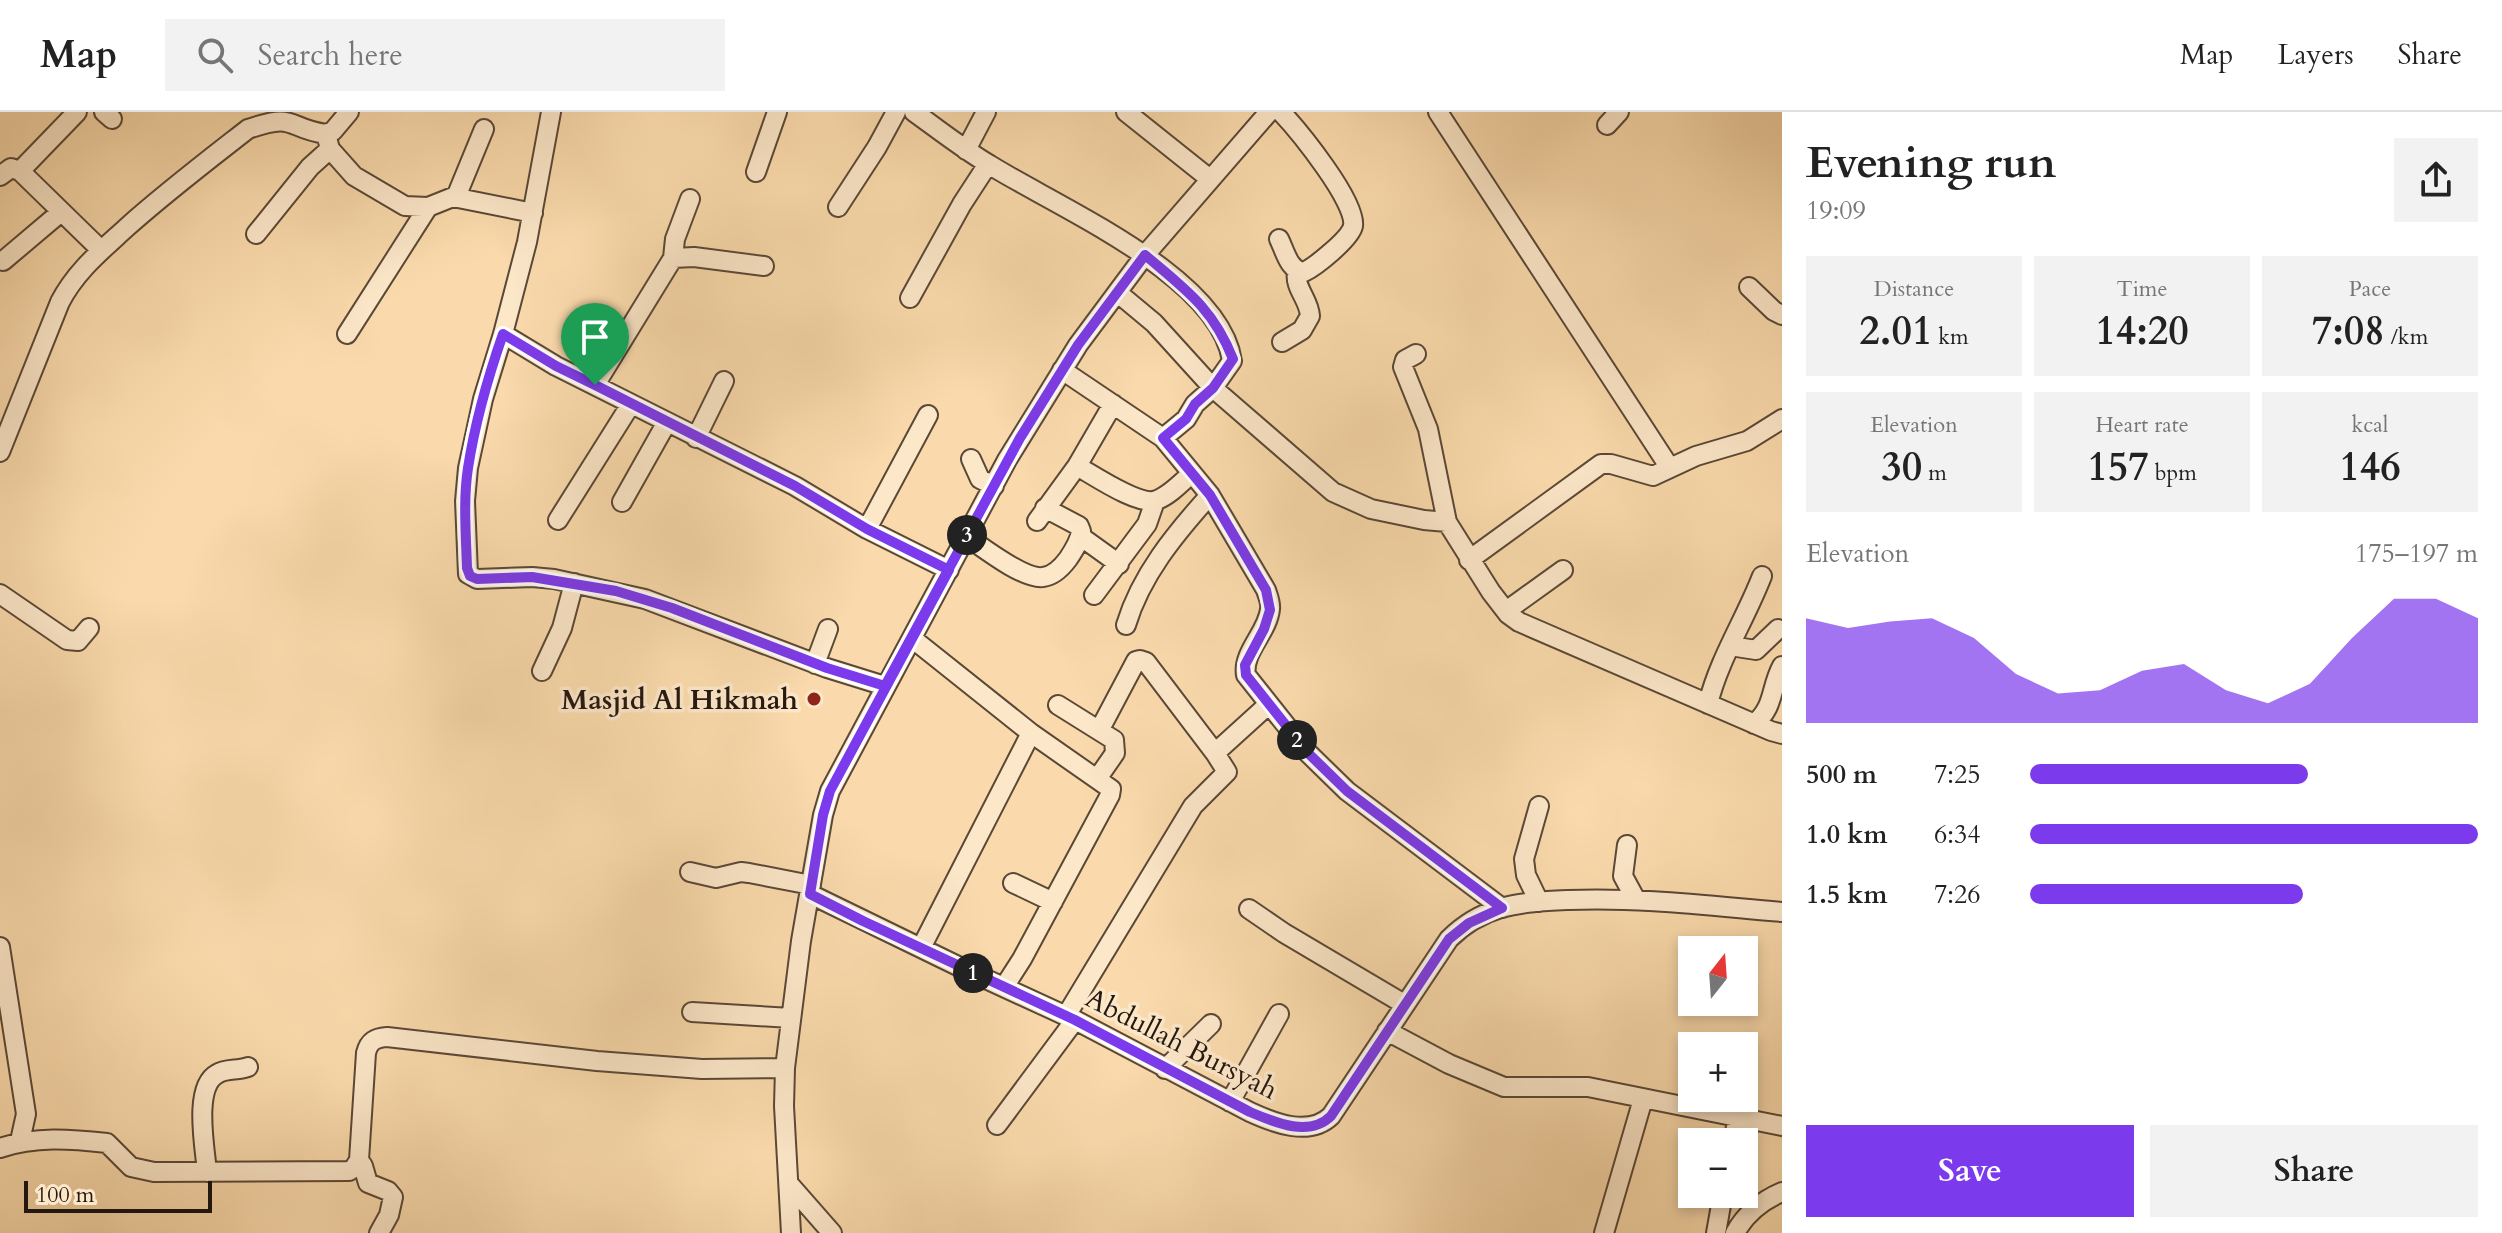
<!DOCTYPE html>
<html lang="en">
<head>
<meta charset="utf-8">
<style>
  :root { --surface:#fff; --page:#f2f2f2; --text:#222; --muted:#767676; --line:#e0e0e0; --accent:#7c3aed }
  body { margin:0; font-family:Cardo,serif; background:var(--page); color:var(--text); height:100vh; display:flex; flex-direction:column; font-size:30px; white-space:nowrap }
  * { box-sizing:border-box; margin:0 }
  p { font-size:26px; color:var(--muted) }
  .icon { flex:none; width:44px; height:44px; fill:none; stroke:currentColor; stroke-width:2; stroke-linecap:round; stroke-linejoin:round }
  .map { position:relative; flex:1; overflow:hidden }
  .side { display:flex; flex-direction:column; background:var(--surface); width:720px }
  .side>* { flex:none }
  .needle { width:52px; rotate:17deg }
  .tools { position:absolute; left:1678px; top:824px; display:grid; gap:16px }
  .tools a { display:grid; place-items:center; width:80px; height:80px; border-radius:0px; background:var(--surface); box-shadow:0 4px 12px #0003; font-size:40px }
  .scale { position:absolute; left:24px; bottom:20px; width:188px; box-sizing:border-box; padding-left:8px; border:4px solid #251810; border-top:0; font-size:22px; line-height:28px; white-space:nowrap; color:#251810; -webkit-text-stroke:6px #fce7c9; paint-order:stroke }
  .pin { position:absolute; display:grid; place-items:center; width:68px; height:68px; color:#fff; margin:-82px -34px; border-radius:50% 50% 50% 0; rotate:-45deg; box-shadow:0 0 8px #0007 }
  .pin .icon { rotate:45deg }
  .km { position:absolute; width:40px; height:40px; margin:-20px; border-radius:50%; background:#222; color:#fff; font-size:22px; line-height:40px; text-align:center }
  .round { display:grid; place-items:center; flex:none; width:84px; height:84px; border-radius:0px; background:var(--page) }
  .headline { display:flex; align-items:center; justify-content:space-between; height:136px; padding:0 24px }
  h1 { font-size:44px; font-weight:600; line-height:60px }
  .figures { display:grid; grid-template-columns:repeat(3,1fr); gap:12px; height:136px; padding:8px 24px }
  .figures div { display:grid; align-content:center; border-radius:0px; background:var(--page); text-align:center }
  .figures b { font-size:40px; font-weight:600 }
  .figures small { font-size:22px; font-weight:400 }
  .figures p { font-size:22px }
  .chart { height:224px; padding:16px 24px }
  .chart p { display:flex; justify-content:space-between }
  .chart svg { width:100%; height:144px; margin-top:8px; fill:var(--accent); opacity:.7 }
  .button { display:flex; gap:16px; margin-top:auto; padding:16px 24px }
  .button a { flex:1; height:92px; border-radius:0px; background:var(--accent); color:#fff; font-size:32px; font-weight:600; line-height:92px; text-align:center }
  .button a+a { background:var(--page); color:var(--text) }
  ul { padding:0 24px; list-style:none; font-size:26px }
  li { display:grid; grid-template-columns:128px 96px 1fr; align-items:center; height:60px }
  li i { height:20px; border-radius:10px; background:var(--accent) }
  header { display:flex; align-items:center; gap:48px; box-sizing:border-box; height:112px; padding:0 40px; background:var(--surface); border-bottom:2px solid var(--line) }
  header strong { font-size:38px }
  nav { display:flex; gap:44px; margin-inline-start:auto; font-size:28px }
  .search { width:560px; height:72px; background:var(--page); display:flex; align-items:center; gap:20px; box-sizing:border-box; padding:0 28px; border-radius:0px; color:var(--muted); font-size:30px }
  main { display:flex; flex:1; min-height:0 }
  .map>svg:first-child { display:block }
  .lines { fill:none; stroke-linecap:round; stroke-linejoin:round }
  .minor-casing { stroke:#5a4837; stroke-width:22 }
  .minor { stroke:#fce7c9; stroke-width:18 }
  .route-casing { stroke:#fff; stroke-width:16 }
  .route { stroke:#7c3aed; stroke-width:10 }
  .poi-dot { fill:#8f2418; stroke:#fce7c9; stroke-width:3 }
  .labels { text-anchor:middle; stroke-width:7; stroke-linejoin:round; paint-order:stroke }
  .poi-label { font-size:28px; font-weight:bold; fill:#251810; stroke:#fce7c9; text-anchor:end }
  .street-label { font-size:28px; fill:#251810; stroke:#fce7c9 }
</style>
</head>
<body>
<header>
<strong>Map</strong>
<div class="search"><svg class="icon" aria-label="search" viewBox="0 0 24 24"><circle cx="10" cy="10" r="6"/><path d="M15 15l6 6"/></svg>Search here</div>
<nav><a>Map</a><a>Layers</a><a>Share</a></nav>
</header>
<main>
<div class="map">
<svg width="1782" height="1121" viewBox="0 0 1782 1121">
  <rect width="100%" height="100%" fill="#fadaac"/>
  <filter id="stains"><feTurbulence type="fractalNoise" baseFrequency=".0025" numOctaves="4"/><feColorMatrix values="0 0 0 0 .2 0 0 0 0 .09 0 0 0 0 .02 0 0 0 .5 -.17"/></filter>
  <radialGradient id="worn" r=".72"><stop offset=".6" stop-color="#630" stop-opacity="0"/><stop offset="1" stop-color="#630" stop-opacity=".3"/></radialGradient>
  <g class="lines">
    <g class="minor-casing">
      <path id="minor" d="M 104,0 L 112,7
        M 551,0 L 527,130 L 503,222 L 483,287 L 468,356 L 465,389 L 468,462 L 477,467 L 532,465 L 554,467 L 645,487 L 827,556 L 885,574
        M 914,0 C 939,18 963,37 990,53 C 1057,95 1220,164 1232,249 L 1213,276 L 1195,292 L 1186,307 L 1163,326
        M 1126,0 L 1210,67
        M 1438,0 L 1670,356
        M 1607,13 L 1619,0
        M 326,22 L 330,37 L 354,64 L 405,94 L 428,95 L 453,85 L 533,101
        M 966,38 L 986,0
        M 20,59 L 77,0
        M 756,60 L 777,0
        M 0,64 L 11,56 L 20,59 L 101,138
        M 456,85 L 484,17
        M 838,95 L 877,35 L 896,0
        M 256,122 L 310,55 L 330,37
        M 1279,127 C 1285,139 1289,159 1304,160 C 1316,154 1350,127 1353,114 C 1357,90 1298,18 1281,0
        M 673,146 L 675,127 L 690,87
        M 3,149 L 61,100
        M 1749,175 L 1774,199 L 1782,203
        M 1118,181 L 1154,211 L 1213,276 L 1333,380 L 1371,397 L 1424,408 L 1447,410
        M 910,186 L 962,92 L 988,52
        M 347,222 L 428,95
        M 503,222 L 556,254 L 795,374 L 867,417 L 949,458
        M 1282,230 L 1302,218 L 1310,204 C 1309,187 1294,176 1297,160
        M 1416,242 L 1405,248 L 1403,255 L 1428,317 L 1447,410 L 1491,480 L 1508,502 L 1519,510 L 1771,619 L 1782,622
        M 1062,258 L 1163,326 L 1210,383 L 1266,478 C 1268,484 1271,491 1270,497 C 1268,520 1242,540 1246,563 L 1308,641 L 1347,679 L 1502,796
        M 595,273 L 673,146 L 694,145 L 764,154
        M 696,326 L 724,269
        M 0,340 L 60,190 C 76,159 101,139 126,116 C 165,81 207,49 248,17 C 297,0 285,16 326,22 L 333,19 L 349,0
        M 971,347 L 980,367 L 994,374
        M 1077,354 C 1093,363 1140,395 1157,388 C 1170,383 1182,370 1192,361
        M 622,390 L 667,310
        M 558,408 L 631,292
        M 1037,409 L 1077,354 L 1113,292
        M 867,417 L 928,303
        M 966,424 C 982,435 1024,468 1043,465 C 1053,464 1062,455 1068,447 C 1074,438 1080,429 1081,419 L 1079,414 L 1045,396
        M 1080,424 L 1119,452
        M 1469,448 L 1601,352 L 1611,352 L 1653,364 L 1696,344 L 1747,329 L 1782,307
        M 0,482 L 67,528 L 78,529 L 89,516
        M 1094,483 L 1147,412 L 1155,389
        M 1506,499 L 1563,458
        M 1126,513 C 1141,463 1175,422 1210,383
        M 913,527 L 1031,621 L 1111,677 L 1110,683 L 1022,847 L 1004,875
        M 1730,534 L 1756,538 L 1778,517
        M 815,552 L 828,517
        M 542,559 L 562,516 L 574,471
        M 1708,592 C 1719,547 1745,508 1762,464
        M 1058,593 L 1114,628 L 1115,641 L 1097,667
        M 1754,612 C 1775,595 1770,576 1782,554
        M 1100,617 L 1136,549 L 1140,548 L 1146,550 L 1215,641
        M 1627,733 L 1623,764 L 1636,788
        M 690,760 L 716,766 L 741,760 L 749,761 L 811,773
        M 1013,771 L 1053,790
        M 810,782 L 962,856 L 1075,908 L 1250,1000 C 1274,1011 1309,1025 1331,1004 L 1449,827 C 1463,813 1481,802 1501,796 C 1522,790 1546,789 1568,788 C 1639,785 1711,794 1782,800
        M 1539,790 L 1526,763 L 1524,747 L 1539,694
        M 1249,797 L 1284,821 L 1404,892
        M 0,835 L 26,1002 L 20,1029
        M 921,836 L 1031,621
        M 692,900 L 791,906
        M 1066,904 L 1193,694 L 1227,660 L 1215,641 L 1269,592
        M 1387,919 L 1449,952 L 1504,975 L 1588,975 L 1782,1014
        M 1165,957 L 1211,912
        M 1230,990 L 1279,902
        M 997,1013 L 1075,908
        M 1733,1030 L 1738,1005
        M 0,1036 C 35,1024 71,1027 107,1031 L 131,1055 L 154,1060 L 349,1059 L 354,1056 L 359,1048 L 366,941 C 369,929 375,926 387,925 L 597,949 L 702,957 L 785,956
        M 359,1048 L 363,1054 L 368,1071 L 388,1079 L 393,1085 L 389,1103 L 379,1121
        M 207,1060 C 205,1036 193,975 217,962 C 226,956 238,959 248,955
        M 789,1072 L 832,1121
        M 791,1121 L 784,994 L 785,956 L 801,829 L 823,703 L 830,679 L 1007,348 L 1078,233 L 1145,143 L 1269,0
        M 1604,1121 L 1643,987
        M 1716,1121 L 1723,1082
        M 1735,1121 C 1746,1101 1761,1089 1782,1080"/>
    </g>
    <use href="#minor" class="minor"/>
  </g>
  <g class="lines">
    <g class="route-casing">
      <path id="route" d="M 595,273 L 795,374 L 867,417 L 949,458 L 830,679 L 823,703 L 810,782 L 863,809 L 1075,908 L 1250,1000 C 1274,1010 1309,1026 1331,1004 L 1449,827 L 1469,811 L 1502,796 L 1347,679 L 1308,641 L 1246,563 L 1245,553 L 1264,517 L 1270,498 L 1266,478 L 1210,383 L 1163,326 L 1186,307 L 1195,292 L 1213,276 L 1233,247 C 1213,196 1185,177 1145,143 L 1078,233 L 1020,326 L 885,574 L 827,556 L 672,496 L 616,479 L 532,465 L 477,467 L 470,464 L 467,456 C 466,423 463,388 468,356 C 475,311 488,265 503,222 L 556,254 L 595,273"/>
    </g>
    <use href="#route" class="route"/>
  </g>
  <circle class="poi-dot" cx="814" cy="587" r="8"/>
  <g class="labels">
    <g class="poi-label">
      <text x="798" y="597">Masjid Al Hikmah</text>
    </g>
    <g class="street-label">
      <text transform="translate(1182 931) rotate(27)" y="10">Abdullah Bursyah</text>
    </g>
  </g>
  <rect width="100%" height="100%" filter="url(#stains)"/>
  <rect width="100%" height="100%" fill="url(#worn)"/>
</svg>
<div class="tools">
<a><svg class="needle" viewBox="-14 -14 28 28"><path d="M0-13l5 13h-10z" fill="#e53935"/><path d="M0 13l5-13h-10z" fill="#767676"/></svg></a>
<a>+</a>
<a>−</a>
</div>
<div class="scale">100 m</div>
<div class="pin" style="left:595px;top:273px;background:#1e9e55"><svg class="icon" aria-label="arrive" viewBox="0 0 24 24"><path d="M6 21V4h12l-3 4 3 4H6"/></svg></div>
<b class="km" style="left:973px;top:861px">1</b>
<b class="km" style="left:1297px;top:628px">2</b>
<b class="km" style="left:967px;top:423px">3</b>
</div>
<section class="side">
<div class="headline"><div><h1>Evening run</h1><p>19:09</p></div><a class="round"><svg class="icon" aria-label="share" viewBox="0 0 24 24"><path d="M12 15V3M7 8l5-5 5 5M5 13v7h14v-7"/></svg></a></div>
<div class="figures">
<div><p>Distance</p><b>2.01<small> km</small></b></div>
<div><p>Time</p><b>14:20</b></div>
<div><p>Pace</p><b>7:08<small> /km</small></b></div>
</div>
<div class="figures">
<div><p>Elevation</p><b>30<small> m</small></b></div>
<div><p>Heart rate</p><b>157<small> bpm</small></b></div>
<div><p>kcal</p><b>146</b></div>
</div>
<div class="chart"><p><span>Elevation</span>175–197 m</p>
<svg viewBox="0 0 160 44" preserveAspectRatio="none"><path d="M0 44V12L10 15L20 13L30 12L40 18L50 29L60 35L70 34L80 28L90 26L100 34L110 38L120 32L130 18L140 6L150 6L160 12V44z"/></svg>
</div>
<ul>
<li><b>500 m</b>7:25<i style="width:62%"></i></li>
<li><b>1.0 km</b>6:34<i style="width:100%"></i></li>
<li><b>1.5 km</b>7:26<i style="width:61%"></i></li>
</ul>
<div class="button"><a>Save</a><a>Share</a></div>
</section>
</main>
</body>
</html>
